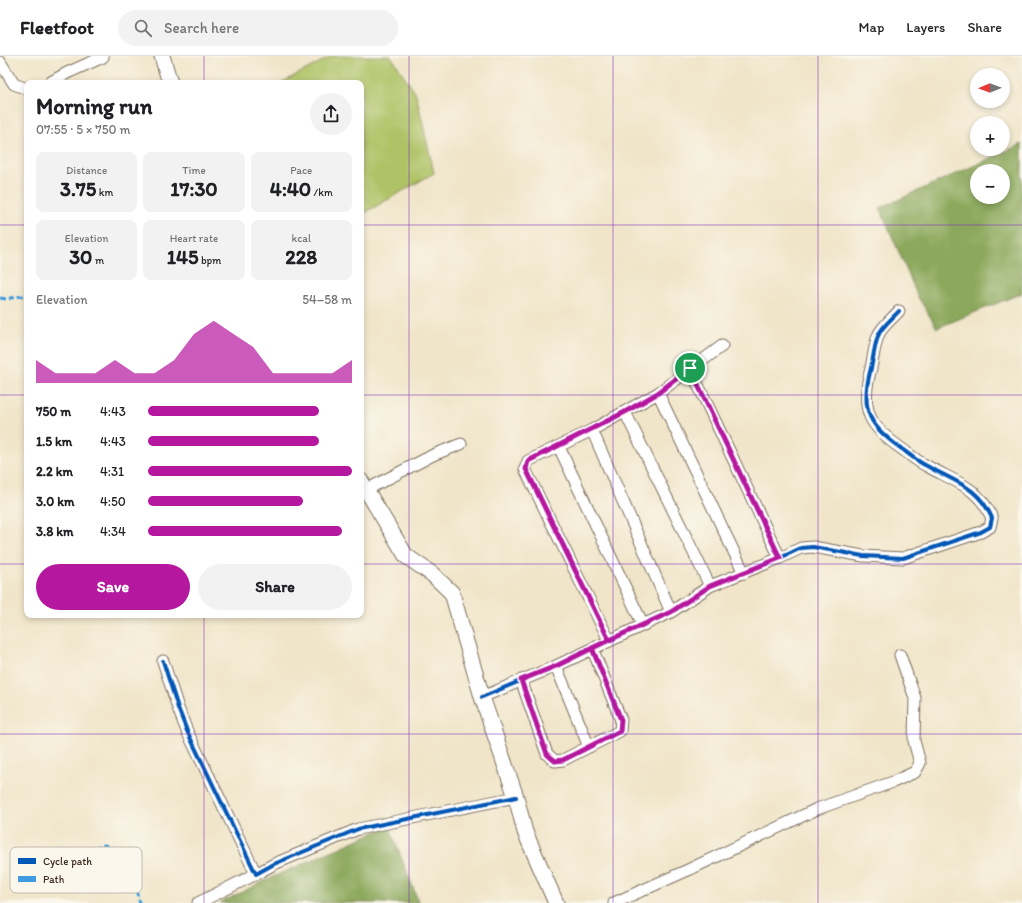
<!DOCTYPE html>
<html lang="en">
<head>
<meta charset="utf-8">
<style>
  :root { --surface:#fff; --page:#f2f2f2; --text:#202124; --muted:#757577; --line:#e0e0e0; --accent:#b5179e }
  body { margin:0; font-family:Itim,sans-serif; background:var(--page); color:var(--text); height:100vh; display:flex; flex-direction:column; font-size:15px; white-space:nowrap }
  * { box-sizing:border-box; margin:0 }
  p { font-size:13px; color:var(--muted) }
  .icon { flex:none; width:22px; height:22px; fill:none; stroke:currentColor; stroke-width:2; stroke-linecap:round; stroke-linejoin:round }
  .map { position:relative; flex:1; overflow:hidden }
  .sheet { position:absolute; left:24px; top:24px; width:340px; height:538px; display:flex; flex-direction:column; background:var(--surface); border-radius:8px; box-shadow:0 2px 6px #0003 }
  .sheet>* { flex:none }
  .needle { width:26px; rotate:269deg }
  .tools { position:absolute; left:970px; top:12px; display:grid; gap:8px }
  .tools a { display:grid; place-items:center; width:40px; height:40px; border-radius:50%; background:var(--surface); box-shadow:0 2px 6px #0003; font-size:20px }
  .pin { position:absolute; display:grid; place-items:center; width:34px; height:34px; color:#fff; margin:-17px; border:2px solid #fff; border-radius:50%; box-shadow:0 1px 4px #0007 }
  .round { display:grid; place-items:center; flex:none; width:42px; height:42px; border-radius:21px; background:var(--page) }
  .headline { display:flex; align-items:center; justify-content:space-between; height:68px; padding:0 12px }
  h1 { font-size:22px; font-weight:700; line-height:30px }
  .metrics { display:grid; grid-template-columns:repeat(3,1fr); gap:6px; height:68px; padding:4px 12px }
  .metrics div { display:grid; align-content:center; border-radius:8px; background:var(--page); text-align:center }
  .metrics b { font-size:20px; font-weight:700 }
  .metrics small { font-size:11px; font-weight:400 }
  .metrics p { font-size:11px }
  .chart { height:112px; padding:8px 12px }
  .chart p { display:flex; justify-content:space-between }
  .chart svg { width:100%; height:72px; margin-top:4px; fill:var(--accent); opacity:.7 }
  .action { display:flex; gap:8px; margin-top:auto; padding:8px 12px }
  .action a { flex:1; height:46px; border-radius:24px; background:var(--accent); color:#fff; font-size:16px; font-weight:700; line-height:46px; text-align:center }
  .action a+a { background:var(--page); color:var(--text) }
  ul { padding:0 12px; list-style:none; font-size:13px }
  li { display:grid; grid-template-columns:64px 48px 1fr; align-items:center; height:30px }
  li i { height:10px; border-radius:5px; background:var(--accent) }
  header { display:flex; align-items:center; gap:24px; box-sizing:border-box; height:56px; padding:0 20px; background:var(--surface); border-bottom:1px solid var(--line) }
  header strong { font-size:19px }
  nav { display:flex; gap:22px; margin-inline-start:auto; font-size:14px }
  .search { width:280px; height:36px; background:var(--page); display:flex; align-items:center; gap:10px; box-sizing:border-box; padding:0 14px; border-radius:22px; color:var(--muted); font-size:15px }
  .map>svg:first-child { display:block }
  .green { fill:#afc266; stroke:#757642 }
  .forest { fill:#8ba85b; stroke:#63693c; fill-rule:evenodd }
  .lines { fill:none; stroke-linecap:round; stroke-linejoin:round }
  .street-casing { stroke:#7a6b5a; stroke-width:13 }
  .secondary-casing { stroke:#7a6b5a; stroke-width:17 }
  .street { stroke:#fff; stroke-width:11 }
  .secondary { stroke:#fff; stroke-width:15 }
  .quiet { stroke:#3f9ce0; stroke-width:3; stroke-dasharray:6 3; stroke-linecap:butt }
  .cycleway-casing { stroke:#fbf7ec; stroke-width:6 }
  .cycleway { stroke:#0057b8; stroke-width:4 }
  .route-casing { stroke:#fff; stroke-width:8 }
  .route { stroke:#b5179e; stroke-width:5 }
  .grid { fill:none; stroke:#7b2cbf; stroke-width:1; stroke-opacity:0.55 }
  .key { fill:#fbf7ec; stroke:#c1baae; stroke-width:1 }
  .key-label { font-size:11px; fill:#3b2a1e }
</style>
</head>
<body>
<header>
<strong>Fleetfoot</strong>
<div class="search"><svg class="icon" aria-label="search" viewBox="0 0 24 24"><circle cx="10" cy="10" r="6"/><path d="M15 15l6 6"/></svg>Search here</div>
<nav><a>Map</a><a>Layers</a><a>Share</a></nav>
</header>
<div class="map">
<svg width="1022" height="847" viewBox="0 0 1022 847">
  <rect width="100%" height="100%" fill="#fbf7ec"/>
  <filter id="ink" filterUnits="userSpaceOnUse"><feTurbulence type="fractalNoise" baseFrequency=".025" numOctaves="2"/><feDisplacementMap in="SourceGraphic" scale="8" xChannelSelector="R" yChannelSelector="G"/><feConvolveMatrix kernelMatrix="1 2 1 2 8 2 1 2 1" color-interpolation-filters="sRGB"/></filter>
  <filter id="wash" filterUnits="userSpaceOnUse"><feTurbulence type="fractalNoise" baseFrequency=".012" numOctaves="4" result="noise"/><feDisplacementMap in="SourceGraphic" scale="16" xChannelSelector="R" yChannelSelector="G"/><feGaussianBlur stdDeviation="0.9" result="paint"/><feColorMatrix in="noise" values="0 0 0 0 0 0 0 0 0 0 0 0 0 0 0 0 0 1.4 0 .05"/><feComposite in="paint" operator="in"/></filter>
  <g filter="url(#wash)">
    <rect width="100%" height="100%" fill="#f0e5c9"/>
    <path class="green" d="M 332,0 L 391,0 L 416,38 L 434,117 L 361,159 L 361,27 L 281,27 Z"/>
    <path class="forest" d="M 1022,88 L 1022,237 L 937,272 L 918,241 L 880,152 ZM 977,115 L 1003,115 L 1003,141 L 977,141 Z
      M 384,772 L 390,772 L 419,847 L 220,847 L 266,824 Z"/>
  </g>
  <g filter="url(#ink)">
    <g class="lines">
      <g class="street-casing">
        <path id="street" d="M 0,6 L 14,28 L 27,33
          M 49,27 L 67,17 L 103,1
          M 658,337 L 744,517
          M 625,356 L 710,530
          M 592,374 L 671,556
          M 559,391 L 643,569
          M 366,434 L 433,399 L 461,388
          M 780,502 L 801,492 L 813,491 L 863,500 L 903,502 L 981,476 L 990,471 L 992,462 C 978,430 955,426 927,410 C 918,406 910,399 902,393 C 870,371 860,355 870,316 C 873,305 874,291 878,280 C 881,271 893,262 899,255
          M 609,584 L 525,413 L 528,405 L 592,374 L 658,337 L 722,290
          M 163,605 L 178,652 L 187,675 L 256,818 L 274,808 L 358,773 L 516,741
          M 556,610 L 589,691
          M 521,624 L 547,698 L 555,705 L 563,704 L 620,675 L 621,664 L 592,592
          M 482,641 L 556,610 L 671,556 L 710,530 L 780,502 L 690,312
          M 198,847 L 256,818
          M 614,847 L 688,814 L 817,753 L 893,726 L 915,716 L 920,707 L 914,685 L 915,642 L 900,599"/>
      </g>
      <g class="secondary-casing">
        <path id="secondary" d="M 162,0 L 170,27
          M 361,425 L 406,500 L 432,518 L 452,537 L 482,641 L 516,741 L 525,776 L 556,847"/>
      </g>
      <use href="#street" class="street"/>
      <use href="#secondary" class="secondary"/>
      <path class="quiet" d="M 0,242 L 6,243 L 27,239
        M 26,815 L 50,811 L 104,789 L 124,796 L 140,847"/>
      <g class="cycleway-casing">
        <path id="cycleway" d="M 780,502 L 801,492 L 813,491 L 863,500 L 903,502 L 981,476 L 990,471 L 992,462 C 978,430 955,426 927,410 C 918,406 910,399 902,393 C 870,371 860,355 870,316 C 873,305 874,291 878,280 C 881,271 893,262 899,255
          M 163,605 L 178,652 L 187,675 L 256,818 L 274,808 L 358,773 L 516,741
          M 482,641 L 556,610 L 671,556 L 710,530 L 780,502 L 690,312"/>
      </g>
      <use href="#cycleway" class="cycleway"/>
    </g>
  </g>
  <g class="lines" filter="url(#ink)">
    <g class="route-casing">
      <path id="route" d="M 690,312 L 658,337 L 625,356 L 528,405 L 526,413 L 609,584 L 556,610 L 521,624 L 547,698 L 555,705 L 563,704 L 620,675 L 621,664 L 592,592 L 671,556 L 710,530 L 780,502 L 690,312"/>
    </g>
    <use href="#route" class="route"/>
  </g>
  <path class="grid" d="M 204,0 L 204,27M 409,0 L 409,847M 613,0 L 613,847M 818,0 L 818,847M 0,169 L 27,169M 361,169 L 1022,169M 0,339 L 27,339M 361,339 L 1022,339M 0,508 L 27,508M 361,508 L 1022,508M 204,559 L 204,847M 0,678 L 1022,678"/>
  <rect x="10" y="791" width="132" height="46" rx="6" class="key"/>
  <rect x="18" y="802" width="18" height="6" fill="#0057b8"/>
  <rect x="18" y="820" width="18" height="6" fill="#3f9ce0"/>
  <g class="key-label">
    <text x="43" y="809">Cycle path</text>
    <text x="43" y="827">Path</text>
  </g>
</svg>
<div class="tools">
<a><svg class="needle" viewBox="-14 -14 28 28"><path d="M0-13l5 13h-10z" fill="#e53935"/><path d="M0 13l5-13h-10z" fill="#757577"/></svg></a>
<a>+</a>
<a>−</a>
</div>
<div class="pin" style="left:690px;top:312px;background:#1e9e55"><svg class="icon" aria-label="arrive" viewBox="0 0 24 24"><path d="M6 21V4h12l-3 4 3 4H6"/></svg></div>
<section class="sheet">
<div class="headline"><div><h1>Morning run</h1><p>07:55 · 5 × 750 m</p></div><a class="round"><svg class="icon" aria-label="share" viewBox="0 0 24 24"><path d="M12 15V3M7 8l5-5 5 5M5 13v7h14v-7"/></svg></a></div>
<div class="metrics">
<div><p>Distance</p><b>3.75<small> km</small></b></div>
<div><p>Time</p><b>17:30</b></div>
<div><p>Pace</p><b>4:40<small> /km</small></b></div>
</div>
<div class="metrics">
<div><p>Elevation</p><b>30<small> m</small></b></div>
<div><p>Heart rate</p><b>145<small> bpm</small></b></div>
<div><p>kcal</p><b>228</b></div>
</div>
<div class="chart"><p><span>Elevation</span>54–58 m</p>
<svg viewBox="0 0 160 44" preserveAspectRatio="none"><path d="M0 44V30L10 38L20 38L30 38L40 30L50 38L60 38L70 30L80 14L90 6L100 14L110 22L120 38L130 38L140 38L150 38L160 30V44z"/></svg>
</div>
<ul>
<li><b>750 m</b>4:43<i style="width:84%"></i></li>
<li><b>1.5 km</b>4:43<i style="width:84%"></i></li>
<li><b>2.2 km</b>4:31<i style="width:100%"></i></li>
<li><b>3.0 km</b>4:50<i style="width:76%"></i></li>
<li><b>3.8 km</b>4:34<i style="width:95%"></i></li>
</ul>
<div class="action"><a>Save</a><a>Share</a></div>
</section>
</div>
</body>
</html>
